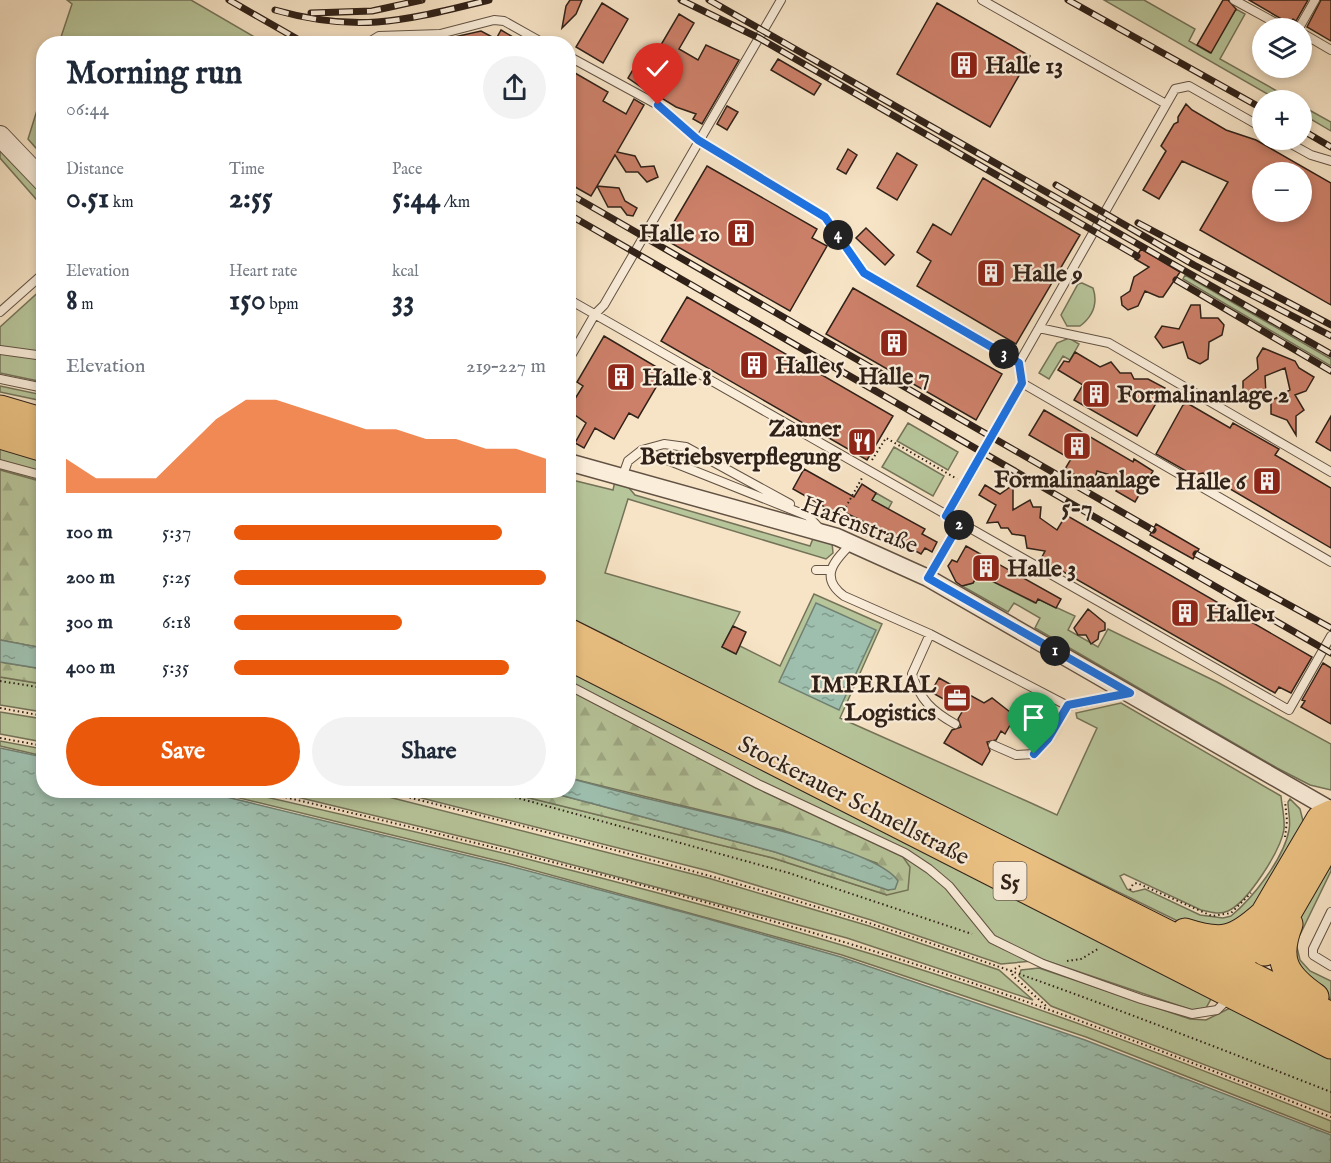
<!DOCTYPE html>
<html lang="en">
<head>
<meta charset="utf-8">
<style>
  :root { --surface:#fff; --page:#f2f2f3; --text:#1f2937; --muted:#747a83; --accent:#ea580c }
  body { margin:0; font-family:"IM FELL English",serif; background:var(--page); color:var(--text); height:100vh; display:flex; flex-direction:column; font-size:22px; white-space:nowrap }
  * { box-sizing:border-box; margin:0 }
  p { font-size:20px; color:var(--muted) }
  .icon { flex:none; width:33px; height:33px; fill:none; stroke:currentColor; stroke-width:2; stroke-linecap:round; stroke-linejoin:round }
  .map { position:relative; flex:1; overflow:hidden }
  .side { position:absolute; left:36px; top:36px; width:540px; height:762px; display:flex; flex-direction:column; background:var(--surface); border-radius:24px; box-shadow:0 3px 9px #0003 }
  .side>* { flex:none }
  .tools { position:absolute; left:1252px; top:18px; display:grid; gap:12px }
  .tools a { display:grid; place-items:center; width:60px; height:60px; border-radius:50%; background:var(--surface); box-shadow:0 3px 9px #0003; font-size:30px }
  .pin { position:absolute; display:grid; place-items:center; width:51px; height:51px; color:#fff; margin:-62px -26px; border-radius:50% 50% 50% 0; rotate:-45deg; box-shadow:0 0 6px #0007 }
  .pin .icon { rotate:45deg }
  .km { position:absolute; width:30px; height:30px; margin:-15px; border-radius:50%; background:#222; color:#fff; font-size:16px; line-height:30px; text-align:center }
  .round { display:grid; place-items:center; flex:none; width:63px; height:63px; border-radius:32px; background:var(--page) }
  .overview { display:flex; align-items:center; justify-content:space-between; height:102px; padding:0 30px }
  h1 { font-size:33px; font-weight:800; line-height:45px }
  .figures { display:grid; grid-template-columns:repeat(3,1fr); gap:9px; height:102px; padding:6px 30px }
  .figures div { display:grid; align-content:center }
  .figures b { font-size:30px; font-weight:800 }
  .figures small { font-size:16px; font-weight:400 }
  .figures p { font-size:16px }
  .chart { height:168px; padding:12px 30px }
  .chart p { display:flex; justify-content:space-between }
  .chart svg { width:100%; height:108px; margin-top:6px; fill:var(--accent); opacity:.7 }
  .primary-button { display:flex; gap:12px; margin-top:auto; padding:12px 30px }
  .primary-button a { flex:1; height:69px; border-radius:36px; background:var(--accent); color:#fff; font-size:24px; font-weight:800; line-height:69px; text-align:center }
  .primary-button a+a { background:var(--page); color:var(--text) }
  ul { padding:0 30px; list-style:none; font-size:20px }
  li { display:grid; grid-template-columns:96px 72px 1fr; align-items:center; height:45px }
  li i { height:15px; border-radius:8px; background:var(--accent) }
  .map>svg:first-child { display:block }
  .grass { fill:#b7c59a; stroke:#747359; stroke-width:1.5 }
  .forest { fill:url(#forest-firs); stroke:#747359; stroke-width:1.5 }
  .water { fill:url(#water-ripples); stroke:#728072; stroke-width:1.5 }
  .building { fill:#cc8069; stroke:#302118; stroke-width:1.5; fill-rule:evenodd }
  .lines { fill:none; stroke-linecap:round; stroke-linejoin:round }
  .service-casing { stroke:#625244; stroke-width:10 }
  .minor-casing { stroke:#625244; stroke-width:19 }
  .tertiary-casing { stroke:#625244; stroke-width:22 }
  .trunk-casing { stroke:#302118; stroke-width:29 }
  .path { stroke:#302118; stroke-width:2; stroke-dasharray:1.5 3; stroke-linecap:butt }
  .service { stroke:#faedda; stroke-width:8 }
  .minor { stroke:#faedda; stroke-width:16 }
  .tertiary { stroke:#faedda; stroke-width:20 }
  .trunk { stroke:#ecc283; stroke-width:27 }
  .rail-casing { stroke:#302118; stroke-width:7 }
  .rail { stroke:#faedda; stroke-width:4.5; stroke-dasharray:14; stroke-linecap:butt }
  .route-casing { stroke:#fff; stroke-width:12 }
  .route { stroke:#1a73e8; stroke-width:8 }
  .labels { text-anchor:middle; stroke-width:4.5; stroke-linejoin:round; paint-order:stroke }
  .shield { fill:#faedda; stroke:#6d5e52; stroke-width:1.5 }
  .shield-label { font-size:22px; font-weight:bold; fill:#302118 }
  .poi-label { font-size:24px; font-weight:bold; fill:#302118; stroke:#faedda; text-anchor:start }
  .street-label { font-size:24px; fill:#302118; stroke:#faedda }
</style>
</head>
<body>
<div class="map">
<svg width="1331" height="1163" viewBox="0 0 1331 1163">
  <defs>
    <pattern id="forest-firs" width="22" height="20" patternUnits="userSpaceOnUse" patternTransform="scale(1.5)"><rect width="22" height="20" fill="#b7c59a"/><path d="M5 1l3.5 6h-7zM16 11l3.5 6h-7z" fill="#9ea984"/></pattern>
    <pattern id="water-ripples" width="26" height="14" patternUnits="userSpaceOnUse" patternTransform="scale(1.5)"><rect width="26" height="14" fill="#9ebfae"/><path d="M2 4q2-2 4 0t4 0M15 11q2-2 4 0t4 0" fill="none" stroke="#819b8d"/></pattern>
  </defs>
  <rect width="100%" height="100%" fill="#f7e4c6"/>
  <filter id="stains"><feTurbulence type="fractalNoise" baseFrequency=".00333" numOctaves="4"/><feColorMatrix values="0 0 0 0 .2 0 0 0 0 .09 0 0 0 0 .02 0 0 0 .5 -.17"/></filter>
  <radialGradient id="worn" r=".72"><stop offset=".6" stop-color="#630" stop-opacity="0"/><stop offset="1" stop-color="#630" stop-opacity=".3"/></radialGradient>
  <path class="grass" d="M 67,0 L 191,0 L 265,43 L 59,43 L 72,4 Z
    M 1104,0 L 1144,0 L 1195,29 L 1189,41 L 1210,53 L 1236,9 L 1245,14 L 1220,59 L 1293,100 L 1278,100 Z
    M 43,91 L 43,156 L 28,139 Z
    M 1302,106 L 1331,122 L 1331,131 L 1302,114 Z
    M 0,147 L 43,195 L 43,207 L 0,158 Z
    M 1185,275 L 1331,359 L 1331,366 L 1183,279 Z
    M 1082,283 L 1093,288 C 1098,303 1093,316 1080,326 L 1067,326 L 1061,315 L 1078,284 Z
    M 43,288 L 43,382 L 0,373 L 0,327 Z
    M 1069,338 L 1079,344 L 1070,360 L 1063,356 L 1049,379 L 1039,373 L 1057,343 Z
    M 0,386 L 43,395 L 43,401 L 0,392 Z
    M 908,423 L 958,452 L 948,470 L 897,441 Z
    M 894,447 L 944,476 L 933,496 L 882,467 Z
    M 0,448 L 43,461 L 43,482 L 0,470 Z
    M 568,479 L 613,490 L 615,481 L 624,482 L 635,495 L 810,546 L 814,536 L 832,542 L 833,553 L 826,559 L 628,499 L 605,573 L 740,612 L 722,647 L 736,654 L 740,646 L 780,666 L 814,594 L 882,624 L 840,718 L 1031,803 L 1057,815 L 1097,728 L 1077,718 L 1076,713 L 1121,703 L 1281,796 C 1282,807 1285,818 1284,829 C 1281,850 1248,902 1228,911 C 1219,915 1210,912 1201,910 L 1124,874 L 1120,876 L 1127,889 L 1133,892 L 1145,889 L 1200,915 L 1223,918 L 1231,916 C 1253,898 1284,858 1289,830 C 1291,821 1288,811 1288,802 L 1290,799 L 1300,809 L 1304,825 L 1246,923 L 1194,929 L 619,648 L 622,643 L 569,617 Z
    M 876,493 L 892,502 L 877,530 L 863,533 L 848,525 L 845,513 L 859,521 Z
    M 978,574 L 1035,603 L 1038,599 L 1075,616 L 1068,630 L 1098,647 L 1108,629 L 1217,682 L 1331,744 L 1331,790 L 1310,785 L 1277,768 L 1035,628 L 1040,618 L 1014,603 L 1008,612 L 962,586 L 973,583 Z
    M 569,668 L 1212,997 L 1206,1008 L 1192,1010 L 1044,960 L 1001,964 L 871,920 L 709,871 L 394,791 L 501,791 L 773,858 L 887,895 L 756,788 L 569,690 Z
    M 0,677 L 43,684 L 43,712 L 0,705 Z
    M 0,712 L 43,719 L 43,742 L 0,734 Z
    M 0,741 L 43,749 L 43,756 L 0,746 Z
    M 211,791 L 240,791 C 442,837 646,886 845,946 C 1010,995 1171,1057 1331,1121 L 1331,1133 L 1086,1037 L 842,955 L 507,863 Z
    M 272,791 L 365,791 L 708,878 L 869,926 L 999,970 L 1033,1000 L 847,938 L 509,848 Z
    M 1331,854 L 1331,871 L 1296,943 L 1300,960 L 1310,971 L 1331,981 L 1331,999 L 1295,974 L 1295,922 Z
    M 1039,968 L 1190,1019 L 1206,1020 L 1232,1007 L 1331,1057 L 1331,1113 L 1051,1006 L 1019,976 L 1021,970 Z"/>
  <path class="forest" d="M 0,470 L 43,482 L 43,648 L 0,640 Z
    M 0,662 L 43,669 L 43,684 L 0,677 Z
    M 569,690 L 756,788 L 903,857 L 910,867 L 908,890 L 887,895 L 773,858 L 501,791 L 545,791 L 775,852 L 888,890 L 877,863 L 782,830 L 569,778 Z"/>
  <path class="water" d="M 816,603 L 876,630 L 839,710 L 779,682 Z
    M 0,640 L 43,648 L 43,669 L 0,662 Z
    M 0,748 L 43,757 L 44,790 L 202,791 L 506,865 L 705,918 L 841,957 L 1085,1040 L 1331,1135 L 1331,1163 L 0,1163 Z
    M 569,778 C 600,786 630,795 662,802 C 706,813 877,847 898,881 L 895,889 L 888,890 L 775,852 L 545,791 L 568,790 Z"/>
  <path class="building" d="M 570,0 L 582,0 L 576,14 L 562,28 L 566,6 Z
    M 1223,0 L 1228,0 L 1236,9 L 1211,53 L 1197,45 Z
    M 1249,0 L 1308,0 L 1296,21 L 1293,19 L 1290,24 Z
    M 1321,0 L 1331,0 L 1331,41 L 1307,27 Z
    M 602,3 L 628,19 L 603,63 L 576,47 Z
    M 937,3 L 1030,56 L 990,127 L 897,74 Z
    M 679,14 L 694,23 L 679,49 L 698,60 L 706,45 L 739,60 L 702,124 L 693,119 L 696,114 L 676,107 L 652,92 L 651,94 L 628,78 L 641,56 L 651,62 Z
    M 501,30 L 525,44 L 446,44 L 445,39 L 481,31 L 496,39 Z
    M 778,59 L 821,84 L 814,95 L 771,70 Z
    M 568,69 L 608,92 L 603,101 L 626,114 L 634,99 L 644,105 L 617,152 L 635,156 L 641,167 L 654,166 L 658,177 L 647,182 L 638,172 L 626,172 L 615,155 L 597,186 L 619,188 L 625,201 L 637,208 L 633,216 L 627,215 L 621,207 L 608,207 L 597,186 L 591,196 L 568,183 Z
    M 1186,104 L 1192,110 L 1226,130 L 1256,140 L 1331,183 L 1331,305 L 1200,230 L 1228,182 L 1182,161 L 1159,199 L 1143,190 L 1166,151 L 1161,146 L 1174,124 L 1178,122 L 1178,117 ZM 1263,172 L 1302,172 L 1302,212 L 1263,212 Z
    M 727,106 L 738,112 L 727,130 L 717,124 Z
    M 848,149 L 857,155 L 846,174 L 837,169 Z
    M 897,153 L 917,165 L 897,200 L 877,188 Z
    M 707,166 L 817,229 L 812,238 L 827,246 L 790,311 L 664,239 Z
    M 983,178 L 1080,235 L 1016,344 L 917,286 L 931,261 L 917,252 L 933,224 L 951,235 Z
    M 866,228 L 894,255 L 885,265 L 856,238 Z
    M 1141,249 L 1180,272 L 1163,297 L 1159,297 L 1145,291 L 1138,306 L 1128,310 L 1122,305 L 1121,297 L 1130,291 L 1134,277 L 1149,267 L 1135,259 Z
    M 853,288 L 1002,374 L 976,420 L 826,334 Z
    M 687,297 L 893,416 L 867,460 L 661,341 Z
    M 1191,305 L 1200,305 L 1201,318 L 1218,318 L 1224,325 L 1222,335 L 1209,342 L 1208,359 L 1200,364 L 1188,358 L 1183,342 L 1163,348 L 1155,337 L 1162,326 L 1179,329 Z
    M 604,336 L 665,372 L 638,418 L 629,413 L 614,439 L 595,428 L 584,448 L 575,443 L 586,423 L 568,410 L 583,386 L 577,382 Z
    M 1263,348 L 1295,361 L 1299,368 L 1314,377 L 1306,391 L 1295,395 L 1304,410 L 1296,416 L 1296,435 L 1287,420 L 1271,414 L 1271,401 L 1290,390 L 1285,368 L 1265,376 L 1266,394 L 1251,397 L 1243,391 L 1243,381 L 1258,369 L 1257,358 Z
    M 1075,352 L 1100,367 L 1111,362 L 1120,373 L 1131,373 L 1134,379 L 1148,379 L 1165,388 L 1137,436 L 1074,400 L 1083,385 L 1058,370 L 1064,361 L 1069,362 Z
    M 1187,403 L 1230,428 L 1233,423 L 1279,449 L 1275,455 L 1331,488 L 1331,548 L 1203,473 L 1193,475 L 1156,454 L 1183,405 Z
    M 1044,410 L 1133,462 L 1134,459 L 1153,471 L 1135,502 L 1116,491 L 1123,479 L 1097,471 L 1093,486 L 1065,469 L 1071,459 L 1029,435 Z
    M 1331,416 L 1331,451 L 1316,442 Z
    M 804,469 L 854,497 L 862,484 L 876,493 L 872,500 L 925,529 L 922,534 L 937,542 L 932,552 L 925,548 L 921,554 L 860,520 L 840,510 L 837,514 L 793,489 Z
    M 985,485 L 1000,494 L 1013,485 L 1013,510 L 1030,500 L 1033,507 L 1041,507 L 1040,518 L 1057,530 L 1066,515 L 1312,657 L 1291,693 L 1279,687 L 1275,693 L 1041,559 L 1045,551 L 1027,548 L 1025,536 L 1012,534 L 1008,528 L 1001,528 L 998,522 L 987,523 L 996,505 L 979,495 Z
    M 1156,524 L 1199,549 L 1193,559 L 1150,535 Z
    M 966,546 L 1061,599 L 1056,608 L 1038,599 L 1036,603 L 978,574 L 973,583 L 962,586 L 956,582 L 948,566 L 952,560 L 957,562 Z
    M 1088,609 L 1105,623 L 1105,630 L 1099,632 L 1098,639 L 1091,644 L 1086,635 L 1078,635 L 1074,628 Z
    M 733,626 L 746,632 L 736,654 L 722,647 Z
    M 1323,663 L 1331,668 L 1331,724 L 1301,707 L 1305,701 L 1302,700 Z
    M 939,678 L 984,703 L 992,698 L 1010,712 L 1018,711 L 1005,734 L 1001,731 L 996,740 L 987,742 L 990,751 L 982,765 L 944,743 L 952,730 L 961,727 L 958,719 L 963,710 L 931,692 Z"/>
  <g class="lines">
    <g class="service-casing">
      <path id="service" d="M 982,0 L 1166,104
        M 1234,0 L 1285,28
        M 1299,28 L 1315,0
        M 1302,33 L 1331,50
        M 366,44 L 379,36 L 440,34 L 494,20 L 504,21 L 545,44
        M 568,56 L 658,105 L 698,140 L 825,217 L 864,273 L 1019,363
        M 1284,140 L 1311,155 L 1331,161
        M 568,299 L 1289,710 L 1331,636
        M 0,312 L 44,273
        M 1039,328 L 1109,343 L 1331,472
        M 0,350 L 44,356
        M 568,361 L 595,314 L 604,305 L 781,0
        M 0,379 L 44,388
        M 1022,383 L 1331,562
        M 642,450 L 664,444 L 686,447 L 790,504
        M 0,464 L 44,476
        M 623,475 L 628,461 L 642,450 L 808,516 L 821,530
        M 947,516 L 1022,383 L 1019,363 L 1175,89 L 1189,86 L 1263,128
        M 852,543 C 835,560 818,577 844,596 L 930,634 L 1068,706 L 1125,694
        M 816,570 L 831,570
        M 928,578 L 960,523
        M 930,634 L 912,674 C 920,700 932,711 955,724
        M 568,685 L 758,784 L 905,853 L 929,869 L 949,886 L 992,939 L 1043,964 L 1141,999 L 1192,1014 L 1217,1010 L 1229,998
        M 993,745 L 1016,755 L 1034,754 L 1048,739 L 1068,706
        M 1331,912 L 1313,949 L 1313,955 L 1331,966"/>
    </g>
    <g class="minor-casing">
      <path id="minor" d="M 568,462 L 837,537 L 928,578 L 1331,810"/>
    </g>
    <g class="tertiary-casing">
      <path id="tertiary" d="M 0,136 L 44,182"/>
    </g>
    <g class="trunk-casing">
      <path id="trunk" d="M 0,409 L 44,422
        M 0,435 L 44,448
        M 568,632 L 1331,1016
        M 568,656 L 1331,1045
        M 1289,924 C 1275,960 1285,976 1315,997
        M 1185,932 C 1222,944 1234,941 1263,915
        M 1265,952 L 1331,838
        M 1232,985 C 1235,959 1260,940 1264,914 L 1320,819 L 1331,814"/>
    </g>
    <path class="path" d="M 872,460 L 886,438 L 957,479
      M 837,523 L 862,478
      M 0,681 L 44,688
      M 0,708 L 44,716
      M 0,738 L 44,746
      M 255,790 C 453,837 652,884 847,943 C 1011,992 1171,1054 1331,1117
      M 379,790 C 543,831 707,872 869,923 C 1025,973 1178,1032 1331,1092
      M 489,790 L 789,873 L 972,934
      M 1285,837 L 1287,821 L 1285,801
      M 1130,890 L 1133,884 L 1137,883 L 1212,916 L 1231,913 L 1251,893
      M 1067,961 L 1081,959 L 1098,949
      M 1020,966 L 1011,971 L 1013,976 L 1046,1006"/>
    <use href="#service" class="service"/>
    <use href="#minor" class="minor"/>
    <use href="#tertiary" class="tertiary"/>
    <use href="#trunk" class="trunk"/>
    <g class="rail-casing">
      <path id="rail" d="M 229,0 L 306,44
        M 681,0 L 759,38 L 1137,256
        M 709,0 L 1331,354
        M 1068,0 L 1263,109
        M 275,10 C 360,34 406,20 489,0
        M 311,13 L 372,11 L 422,0
        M 1302,130 L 1331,147
        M 1056,185 L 1194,265 L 1331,336
        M 568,193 L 1153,530
        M 568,214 L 1331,653
        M 1138,223 L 1331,325
        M 1176,280 L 1331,371
        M 1196,554 L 1331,628"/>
    </g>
    <use href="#rail" class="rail"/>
  </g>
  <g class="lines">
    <g class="route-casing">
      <path id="route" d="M 658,105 L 698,140 L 825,217 L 864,273 L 1019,363 L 1022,383 L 946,516 L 960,523 L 928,578 L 1130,693 L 1068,705 L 1048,739 L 1034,754"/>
    </g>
    <use href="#route" class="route"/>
  </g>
  <defs>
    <g id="building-square" transform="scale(1.5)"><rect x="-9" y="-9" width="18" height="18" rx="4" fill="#8f2418" stroke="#faedda"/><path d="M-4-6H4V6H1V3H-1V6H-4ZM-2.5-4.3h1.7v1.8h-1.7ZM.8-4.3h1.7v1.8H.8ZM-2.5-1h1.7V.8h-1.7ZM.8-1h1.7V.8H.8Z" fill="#fff"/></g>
    <g id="restaurant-square" transform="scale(1.5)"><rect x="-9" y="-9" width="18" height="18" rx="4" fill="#8f2418" stroke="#faedda"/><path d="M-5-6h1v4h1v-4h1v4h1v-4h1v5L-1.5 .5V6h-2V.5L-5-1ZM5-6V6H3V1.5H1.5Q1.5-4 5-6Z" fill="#fff"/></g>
    <g id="office-square" transform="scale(1.5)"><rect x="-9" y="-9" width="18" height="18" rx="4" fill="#8f2418" stroke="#faedda"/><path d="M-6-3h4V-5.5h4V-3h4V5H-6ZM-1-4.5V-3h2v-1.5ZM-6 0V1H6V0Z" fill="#fff"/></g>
  </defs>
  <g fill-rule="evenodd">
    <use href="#building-square" x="964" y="65"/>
    <use href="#building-square" x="741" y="233"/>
    <use href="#building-square" x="991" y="273"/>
    <use href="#building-square" x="894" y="343"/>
    <use href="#building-square" x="754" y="365"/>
    <use href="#building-square" x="621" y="377"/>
    <use href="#building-square" x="1096" y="394"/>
    <use href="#restaurant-square" x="862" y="442"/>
    <use href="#building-square" x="1077" y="446"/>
    <use href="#building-square" x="1267" y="481"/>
    <use href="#building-square" x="986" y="568"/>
    <use href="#building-square" x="1185" y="613"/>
    <use href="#office-square" x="957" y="698"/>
  </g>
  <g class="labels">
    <rect class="shield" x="993.5" y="862" width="33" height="38" rx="4.5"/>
    <g class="shield-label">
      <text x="1010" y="889">S5</text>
    </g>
    <g class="poi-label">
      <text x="985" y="73">Halle 13</text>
      <text x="720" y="241" text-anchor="end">Halle 10</text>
      <text x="1012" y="281">Halle 9</text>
      <text x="775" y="373">Halle 5</text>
      <text x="894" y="384" text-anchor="middle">Halle 7</text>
      <text x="642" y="385">Halle 8</text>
      <text x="1117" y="402">Formalinanlage 2</text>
      <text x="841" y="436" text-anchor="end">Zauner<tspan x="841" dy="28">Betriebsverpflegung</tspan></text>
      <text x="1077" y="487" text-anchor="middle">Formalinaanlage<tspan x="1077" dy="28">5-7</tspan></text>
      <text x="1246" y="489" text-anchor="end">Halle 6</text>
      <text x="1007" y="576">Halle 3</text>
      <text x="1206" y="621">Halle 1</text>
      <text x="936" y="692" text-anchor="end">IMPERIAL<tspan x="936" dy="28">Logistics</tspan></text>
    </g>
    <g class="street-label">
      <text transform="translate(860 524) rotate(21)" y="8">Hafenstraße</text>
      <text transform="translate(854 800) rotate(27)" y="8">Stockerauer Schnellstraße</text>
    </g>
  </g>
  <rect width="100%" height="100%" filter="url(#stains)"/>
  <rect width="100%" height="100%" fill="url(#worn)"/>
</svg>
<div class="tools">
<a><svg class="icon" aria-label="layers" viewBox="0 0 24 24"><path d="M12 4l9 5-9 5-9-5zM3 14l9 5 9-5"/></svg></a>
<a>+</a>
<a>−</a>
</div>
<div class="pin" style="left:1034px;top:754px;background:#1e9e55"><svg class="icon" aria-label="arrive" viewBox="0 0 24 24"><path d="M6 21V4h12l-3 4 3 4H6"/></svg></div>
<div class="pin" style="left:658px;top:105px;background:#d93025"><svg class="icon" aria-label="check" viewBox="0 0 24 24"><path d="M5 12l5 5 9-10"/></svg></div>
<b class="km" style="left:1055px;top:651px">1</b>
<b class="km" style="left:959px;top:525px">2</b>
<b class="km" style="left:1004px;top:354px">3</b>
<b class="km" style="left:838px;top:235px">4</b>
<section class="side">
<div class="overview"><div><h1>Morning run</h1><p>06:44</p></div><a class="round"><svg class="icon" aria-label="share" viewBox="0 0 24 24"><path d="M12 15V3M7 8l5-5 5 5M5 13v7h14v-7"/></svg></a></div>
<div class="figures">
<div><p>Distance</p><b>0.51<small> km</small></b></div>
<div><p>Time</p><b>2:55</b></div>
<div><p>Pace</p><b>5:44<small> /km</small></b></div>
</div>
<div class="figures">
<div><p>Elevation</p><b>8<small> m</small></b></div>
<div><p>Heart rate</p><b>150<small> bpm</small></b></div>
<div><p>kcal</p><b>33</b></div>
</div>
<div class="chart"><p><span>Elevation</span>219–227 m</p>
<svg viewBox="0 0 160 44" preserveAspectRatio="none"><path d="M0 44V30L10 38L20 38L30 38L40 26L50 14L60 6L70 6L80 10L90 14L100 18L110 18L120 22L130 22L140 26L150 26L160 30V44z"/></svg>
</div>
<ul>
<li><b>100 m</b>5:37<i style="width:86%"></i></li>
<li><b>200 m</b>5:25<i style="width:100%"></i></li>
<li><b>300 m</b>6:18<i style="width:54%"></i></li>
<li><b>400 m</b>5:35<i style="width:88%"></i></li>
</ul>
<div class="primary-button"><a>Save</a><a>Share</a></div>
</section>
</div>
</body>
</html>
